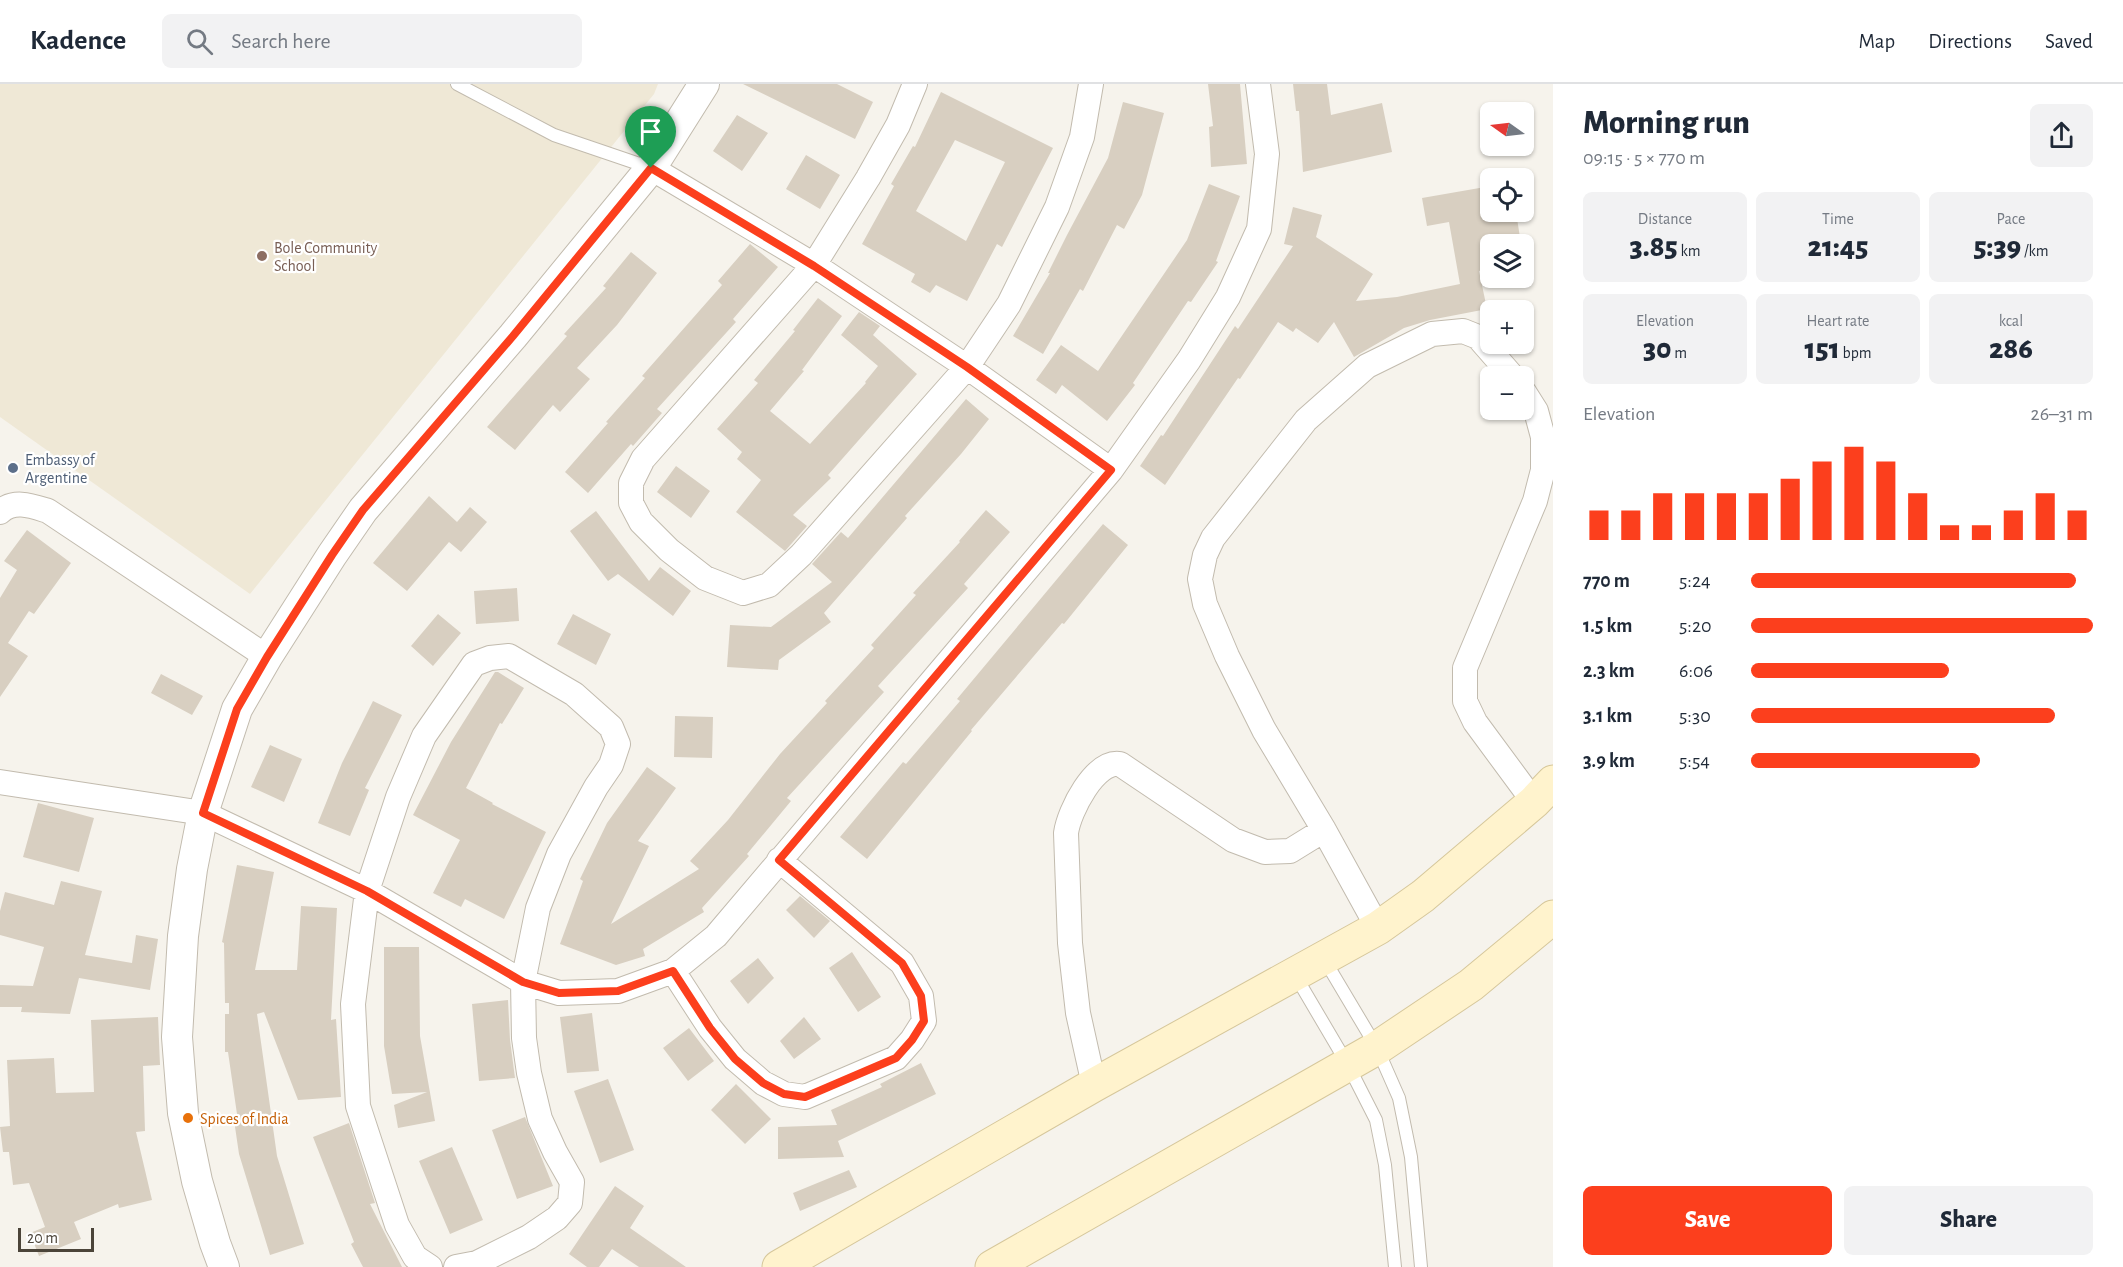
<!DOCTYPE html>
<html lang="en">
<head>
<meta charset="utf-8">
<style>
  :root { --surface:#fff; --page:#f2f2f3; --text:#1f2937; --muted:#747a83; --line:#e0e1e3; --accent:#fc3f1d }
  body { margin:0; font-family:"Alegreya Sans",sans-serif; background:var(--page); color:var(--text); height:100vh; display:flex; flex-direction:column; font-size:22px; white-space:nowrap }
  * { box-sizing:border-box; margin:0 }
  p { font-size:20px; color:var(--muted) }
  .icon { flex:none; width:33px; height:33px; fill:none; stroke:currentColor; stroke-width:2; stroke-linecap:round; stroke-linejoin:round }
  .map { position:relative; flex:1; overflow:hidden }
  .details { display:flex; flex-direction:column; background:var(--surface); width:570px }
  .details>* { flex:none }
  .needle { width:39px; rotate:284deg }
  .controls { position:absolute; left:1480px; top:18px; display:grid; gap:12px }
  .controls a { display:grid; place-items:center; width:54px; height:54px; border-radius:9px; background:var(--surface); box-shadow:0 2px 4px #0004; font-size:30px }
  .scale { position:absolute; left:18px; bottom:15px; width:76px; box-sizing:border-box; padding-left:6px; border:3px solid #4b4439; border-top:0; font-size:16px; line-height:21px; white-space:nowrap; color:#4b4439; -webkit-text-stroke:4px #fff; paint-order:stroke }
  .pin { position:absolute; display:grid; place-items:center; width:51px; height:51px; color:#fff; margin:-62px -26px; border-radius:50% 50% 50% 0; rotate:-45deg; box-shadow:0 0 6px #0007 }
  .pin .icon { rotate:45deg }
  .round { display:grid; place-items:center; flex:none; width:63px; height:63px; border-radius:9px; background:var(--page) }
  .overview { display:flex; align-items:center; justify-content:space-between; height:102px; padding:0 30px }
  h1 { font-size:33px; font-weight:800; line-height:45px }
  .figures { display:grid; grid-template-columns:repeat(3,1fr); gap:9px; height:102px; padding:6px 30px }
  .figures div { display:grid; align-content:center; border-radius:9px; background:var(--page); text-align:center }
  .figures b { font-size:30px; font-weight:800 }
  .figures small { font-size:16px; font-weight:400 }
  .figures p { font-size:16px }
  .chart { height:168px; padding:12px 30px }
  .chart p { display:flex; justify-content:space-between }
  .chart svg { width:100%; height:108px; margin-top:6px; stroke:var(--accent); stroke-width:6 }
  .primary-button { display:flex; gap:12px; margin-top:auto; padding:12px 30px }
  .primary-button a { flex:1; height:69px; border-radius:9px; background:var(--accent); color:#fff; font-size:24px; font-weight:800; line-height:69px; text-align:center }
  .primary-button a+a { background:var(--page); color:var(--text) }
  ul { padding:0 30px; list-style:none; font-size:20px }
  li { display:grid; grid-template-columns:96px 72px 1fr; align-items:center; height:45px }
  li i { height:15px; border-radius:8px; background:var(--accent) }
  header { display:flex; align-items:center; gap:36px; box-sizing:border-box; height:84px; padding:0 30px; background:var(--surface); border-bottom:2px solid var(--line) }
  header strong { font-size:28px }
  nav { display:flex; gap:33px; margin-inline-start:auto; font-size:21px }
  .search { width:420px; height:54px; background:var(--page); display:flex; align-items:center; gap:15px; box-sizing:border-box; padding:0 21px; border-radius:9px; color:var(--muted); font-size:22px }
  main { display:flex; flex:1; min-height:0 }
  .map>svg:first-child { display:block }
  .education { fill:#efe8d6 }
  .building { fill:#d8cfc1; fill-rule:evenodd }
  .lines { fill:none; stroke-linecap:round; stroke-linejoin:round }
  .service-casing { stroke:#c2bbae; stroke-width:14 }
  .minor-casing { stroke:#c2bbae; stroke-width:26 }
  .tertiary-casing { stroke:#c2bbae; stroke-width:32 }
  .secondary-casing { stroke:#d6c79b; stroke-width:35 }
  .service { stroke:#fff; stroke-width:12 }
  .minor { stroke:#fff; stroke-width:24 }
  .tertiary { stroke:#fff; stroke-width:30 }
  .secondary { stroke:#fff3cd; stroke-width:33 }
  .route-casing { stroke:#fff; stroke-width:12 }
  .route { stroke:#fc3f1d; stroke-width:8 }
  .education-dot { fill:#8d6e63; stroke:#fff; stroke-width:2 }
  .service-dot { fill:#5c6f8a; stroke:#fff; stroke-width:2 }
  .food-dot { fill:#e8710a; stroke:#fff; stroke-width:2 }
  .labels { text-anchor:middle; stroke-width:4.5; stroke-linejoin:round; paint-order:stroke }
  .education-label { font-size:16px; fill:#785e54; stroke:#fff; text-anchor:start }
  .service-label { font-size:16px; fill:#4e5e75; stroke:#fff; text-anchor:start }
  .food-label { font-size:16px; fill:#c56008; stroke:#fff; text-anchor:start }
</style>
</head>
<body>
<header>
<strong>Kadence</strong>
<div class="search"><svg class="icon" aria-label="search" viewBox="0 0 24 24"><circle cx="10" cy="10" r="6"/><path d="M15 15l6 6"/></svg>Search here</div>
<nav><a>Map</a><a>Directions</a><a>Saved</a></nav>
</header>
<main>
<div class="map">
<svg width="1553" height="1183" viewBox="0 0 1553 1183">
  <rect width="100%" height="100%" fill="#f6f3ec"/>
  <path class="education" d="M 0,0 L 658,0 L 654,10 L 250,510 L 0,333 Z"/>
  <path class="building" d="M 743,0 L 837,0 L 873,18 L 855,55 Z
    M 1208,0 L 1240,0 L 1247,80 L 1211,83 L 1209,43 L 1213,42 Z
    M 1293,0 L 1327,0 L 1331,31 L 1382,19 L 1392,68 L 1303,88 L 1299,27 L 1296,27 Z
    M 941,8 L 1053,64 L 1002,163 L 997,160 L 967,217 L 936,201 L 930,209 L 911,198 L 915,190 L 862,160 L 894,102 L 891,100 L 913,62 L 915,63 ZM 955,56 L 1005,78 L 966,157 L 916,127 Z
    M 1123,18 L 1164,29 L 1142,111 L 1124,145 L 1117,141 L 1083,207 L 1080,205 L 1043,270 L 1013,252 L 1050,189 L 1048,189 L 1067,151 L 1108,74 Z
    M 737,31 L 768,49 L 742,87 L 713,67 Z
    M 806,71 L 840,91 L 820,125 L 786,105 Z
    M 1209,100 L 1240,112 L 1216,177 L 1218,178 L 1191,218 L 1188,217 L 1133,299 L 1135,301 L 1107,337 L 1062,301 L 1056,310 L 1036,296 L 1061,261 L 1098,287 L 1187,156 Z
    M 1491,102 L 1491,128 L 1516,128 L 1521,160 L 1491,160 L 1491,185 L 1479,187 L 1487,225 L 1430,236 L 1404,244 L 1354,273 L 1334,238 L 1318,259 L 1296,244 L 1293,248 L 1278,238 L 1240,295 L 1238,294 L 1165,401 L 1140,382 L 1161,351 L 1163,352 L 1235,242 L 1238,245 L 1293,162 L 1284,160 L 1293,123 L 1322,131 L 1316,153 L 1373,190 L 1356,217 L 1397,213 L 1460,200 L 1449,138 L 1427,142 L 1422,114 Z
    M 750,160 L 778,183 L 733,235 L 736,238 L 657,325 L 662,329 L 633,362 L 631,360 L 588,409 L 565,388 L 608,339 L 606,338 L 645,294 L 642,292 L 722,201 L 718,197 Z
    M 631,168 L 657,189 L 617,241 L 577,284 L 590,295 L 560,328 L 553,321 L 515,366 L 487,343 L 567,252 L 564,250 L 606,204 L 603,202 Z
    M 818,214 L 842,232 L 802,286 L 804,287 L 770,327 L 810,360 L 866,299 L 865,298 L 878,282 L 841,251 L 859,228 L 880,242 L 873,251 L 917,290 L 828,391 L 831,394 L 793,431 L 807,442 L 785,467 L 736,428 L 761,396 L 737,375 L 742,368 L 717,345 L 758,299 L 754,296 L 795,247 L 793,246 Z
    M 966,315 L 989,335 L 961,370 L 905,432 L 907,434 L 824,529 L 831,538 L 779,576 L 778,586 L 727,583 L 730,541 L 771,543 L 832,498 L 812,480 L 841,448 L 848,454 Z
    M 676,382 L 710,407 L 691,434 L 657,408 Z
    M 429,412 L 457,438 L 470,423 L 487,438 L 461,468 L 449,458 L 407,507 L 373,479 Z
    M 986,426 L 1010,448 L 964,500 L 968,504 L 878,602 L 884,608 L 787,714 L 791,717 L 747,770 L 749,772 L 702,824 L 704,828 L 643,865 L 645,872 L 616,881 L 560,860 L 583,797 L 580,795 L 607,739 L 647,683 L 676,704 L 638,757 L 649,762 L 611,840 L 699,785 L 690,777 L 728,736 L 780,670 L 827,619 L 825,617 L 874,564 L 871,561 L 916,511 L 913,509 L 960,458 L 959,457 Z
    M 596,427 L 649,497 L 660,483 L 691,507 L 673,532 L 618,490 L 608,497 L 570,447 Z
    M 1103,440 L 1128,461 L 1064,540 L 1062,539 L 971,646 L 972,647 L 867,775 L 840,753 L 903,678 L 906,680 L 960,617 L 957,615 Z
    M 27,446 L 71,479 L 34,530 L 29,527 L 8,559 L 28,572 L 0,613 L 0,514 L 17,486 L 4,477 Z
    M 517,504 L 519,537 L 476,540 L 474,507 Z
    M 438,530 L 461,549 L 433,582 L 411,562 Z
    M 573,530 L 611,550 L 596,581 L 557,560 Z
    M 495,588 L 498,588 L 524,604 L 502,640 L 500,639 L 466,704 L 493,719 L 492,720 L 546,748 L 504,835 L 465,815 L 461,823 L 433,809 L 460,756 L 413,731 L 451,658 Z
    M 161,590 L 203,612 L 192,631 L 151,609 Z
    M 373,617 L 402,631 L 365,704 L 369,706 L 350,752 L 318,739 L 342,679 Z
    M 675,632 L 713,633 L 712,674 L 674,673 Z
    M 270,661 L 302,675 L 284,718 L 251,703 Z
    M 38,719 L 94,734 L 79,788 L 23,773 Z
    M 237,781 L 274,788 L 255,886 L 297,886 L 301,822 L 337,824 L 331,936 L 336,935 L 341,1013 L 298,1016 L 264,928 L 257,930 L 277,1072 L 304,1160 L 270,1171 L 239,1070 L 234,1036 L 238,1037 L 228,968 L 225,968 L 225,930 L 229,930 L 229,919 L 225,919 L 224,859 L 222,858 Z
    M 61,797 L 102,807 L 85,871 L 132,879 L 136,851 L 158,855 L 150,906 L 79,894 L 70,930 L 21,928 L 22,923 L 0,923 L 0,901 L 33,902 L 44,863 L 0,851 L 0,827 L 5,808 L 54,821 Z
    M 800,812 L 830,837 L 814,854 L 786,826 Z
    M 384,863 L 419,863 L 420,952 L 435,1037 L 398,1044 L 394,1021 L 427,1008 L 392,1010 L 384,962 Z
    M 852,868 L 881,913 L 858,928 L 829,884 Z
    M 758,874 L 774,894 L 748,920 L 730,897 Z
    M 508,916 L 510,956 L 515,994 L 479,997 L 472,920 Z
    M 592,929 L 599,987 L 567,989 L 560,933 Z
    M 158,933 L 160,981 L 143,982 L 145,1047 L 136,1048 L 152,1116 L 119,1124 L 118,1120 L 74,1138 L 81,1155 L 39,1172 L 30,1149 L 45,1143 L 29,1099 L 13,1101 L 9,1068 L 3,1068 L 0,1043 L 10,1042 L 7,976 L 54,974 L 56,1009 L 94,1008 L 91,936 Z
    M 804,933 L 821,955 L 794,975 L 780,957 Z
    M 689,944 L 714,977 L 688,997 L 663,964 Z
    M 921,979 L 936,1010 L 838,1057 L 844,1073 L 778,1075 L 778,1043 L 837,1041 L 831,1026 L 882,1003 L 880,1000 Z
    M 608,995 L 634,1066 L 600,1079 L 574,1007 Z
    M 736,1000 L 771,1035 L 745,1060 L 711,1026 Z
    M 525,1033 L 553,1102 L 517,1115 L 492,1046 Z
    M 349,1039 L 375,1119 L 370,1120 L 402,1183 L 363,1183 L 351,1160 L 354,1158 L 313,1053 Z
    M 452,1063 L 483,1136 L 450,1150 L 419,1077 Z
    M 849,1086 L 857,1103 L 800,1127 L 793,1109 Z
    M 615,1102 L 644,1122 L 630,1144 L 686,1183 L 639,1183 L 612,1165 L 599,1183 L 587,1183 L 569,1170 Z"/>
  <g class="lines">
    <g class="service-casing">
      <path id="service" d="M 457,0 L 554,51 L 651,84
        M 1324,875 L 1377,964 L 1399,1014 L 1411,1073 L 1421,1183
        M 1295,891 L 1348,981 L 1376,1036 L 1385,1081 L 1395,1183"/>
    </g>
    <g class="minor-casing">
      <path id="minor" d="M 915,0 L 898,41 L 868,94 L 814,181 L 643,375 L 631,399 L 631,419 L 641,438 L 669,466 L 705,494 L 743,509 L 769,501 L 801,471 L 967,283 L 1009,220 L 1057,123 L 1082,53 L 1091,0
        M 651,84 L 814,181 L 967,283 L 1111,386
        M 1524,308 L 1536,327 L 1543,353 L 1543,386 L 1535,417 L 1465,584 L 1465,617 L 1475,638 L 1534,718
        M 0,428 C 14,415 32,422 48,427 L 267,573
        M 0,698 L 203,729 L 367,807 L 523,898 L 559,909 L 618,907 L 673,887 L 716,852 L 1111,386 L 1189,276 L 1228,213 L 1259,145 L 1267,70 L 1258,0
        M 1378,844 L 1324,746 L 1264,646 L 1227,572 L 1205,520 L 1200,495 L 1205,471 L 1213,454 L 1306,336 L 1367,282 L 1432,250 L 1463,247 L 1478,253 L 1512,292
        M 673,887 L 710,944 L 735,975 L 763,999 L 784,1010 L 805,1013 L 896,974 L 912,956 L 924,937 L 921,912 L 902,879 L 779,776
        M 1094,1001 L 1078,929 L 1070,859 L 1066,749 C 1069,727 1095,676 1120,680 L 1233,756 L 1265,768 L 1290,767 L 1324,746
        M 430,1183 L 415,1173 L 397,1141 L 358,1022 L 353,920 L 367,807 L 398,713 L 424,652 L 474,580 L 490,574 L 509,572 L 574,610 L 611,643 L 618,660 L 611,681 L 596,703 L 559,770 L 538,824 L 523,898 L 524,954 L 529,989 L 540,1035 L 555,1068 L 572,1098 L 570,1119 L 557,1134 L 529,1153 L 477,1179 L 456,1183"/>
    </g>
    <g class="tertiary-casing">
      <path id="tertiary" d="M 224,1183 L 215,1159 L 197,1097 L 183,1029 L 177,953 L 183,852 L 192,785 L 203,729 L 237,625 L 267,573 L 332,471 L 363,426 L 513,252 L 651,84 L 704,0"/>
    </g>
    <g class="secondary-casing">
      <path id="secondary" d="M 779,1183 L 1094,1001 L 1378,844 L 1423,812 L 1534,718 L 1553,698
        M 992,1183 L 1377,964 L 1471,901 L 1553,833"/>
    </g>
    <use href="#service" class="service"/>
    <use href="#minor" class="minor"/>
    <use href="#tertiary" class="tertiary"/>
    <use href="#secondary" class="secondary"/>
  </g>
  <g class="lines">
    <g class="route-casing">
      <path id="route" d="M 651,84 L 814,182 L 967,283 L 1111,386 L 779,776 L 902,879 L 921,912 L 924,937 L 912,956 L 896,974 L 805,1013 L 784,1010 L 763,999 L 735,975 L 710,944 L 673,887 L 618,907 L 559,909 L 523,898 L 367,807 L 203,729 L 237,625 L 267,573 L 332,471 L 363,426 L 513,252 Z"/>
    </g>
    <use href="#route" class="route"/>
  </g>
  <circle class="education-dot" cx="262" cy="172" r="6"/>
  <circle class="service-dot" cx="13" cy="384" r="6"/>
  <circle class="food-dot" cx="188" cy="1034" r="6"/>
  <g class="labels">
    <g class="education-label">
      <text x="274" y="169">Bole Community<tspan x="274" dy="18">School</tspan></text>
    </g>
    <g class="service-label">
      <text x="25" y="381">Embassy of<tspan x="25" dy="18">Argentine</tspan></text>
    </g>
    <g class="food-label">
      <text x="200" y="1040">Spices of India</text>
    </g>
  </g>
</svg>
<div class="controls">
<a><svg class="needle" viewBox="-14 -14 28 28"><path d="M0-13l5 13h-10z" fill="#e53935"/><path d="M0 13l5-13h-10z" fill="#747a83"/></svg></a>
<a><svg class="icon" aria-label="locate" viewBox="0 0 24 24"><circle cx="12" cy="12" r="6"/><path d="M12 2v4M12 18v4M2 12h4M18 12h4"/></svg></a>
<a><svg class="icon" aria-label="layers" viewBox="0 0 24 24"><path d="M12 4l9 5-9 5-9-5zM3 14l9 5 9-5"/></svg></a>
<a>+</a>
<a>−</a>
</div>
<div class="scale">20 m</div>
<div class="pin" style="left:651px;top:84px;background:#1e9e55"><svg class="icon" aria-label="arrive" viewBox="0 0 24 24"><path d="M6 21V4h12l-3 4 3 4H6"/></svg></div>
</div>
<section class="details">
<div class="overview"><div><h1>Morning run</h1><p>09:15 · 5 × 770 m</p></div><a class="round"><svg class="icon" aria-label="share" viewBox="0 0 24 24"><path d="M12 15V3M7 8l5-5 5 5M5 13v7h14v-7"/></svg></a></div>
<div class="figures">
<div><p>Distance</p><b>3.85<small> km</small></b></div>
<div><p>Time</p><b>21:45</b></div>
<div><p>Pace</p><b>5:39<small> /km</small></b></div>
</div>
<div class="figures">
<div><p>Elevation</p><b>30<small> m</small></b></div>
<div><p>Heart rate</p><b>151<small> bpm</small></b></div>
<div><p>kcal</p><b>286</b></div>
</div>
<div class="chart"><p><span>Elevation</span>26–31 m</p>
<svg viewBox="0 0 160 44" preserveAspectRatio="none"><path d="M5 44V32M15 44V32M25 44V25M35 44V25M45 44V25M55 44V25M65 44V19M75 44V12M85 44V6M95 44V12M105 44V25M115 44V38M125 44V38M135 44V32M145 44V25M155 44V32"/></svg>
</div>
<ul>
<li><b>770 m</b>5:24<i style="width:95%"></i></li>
<li><b>1.5 km</b>5:20<i style="width:100%"></i></li>
<li><b>2.3 km</b>6:06<i style="width:58%"></i></li>
<li><b>3.1 km</b>5:30<i style="width:89%"></i></li>
<li><b>3.9 km</b>5:54<i style="width:67%"></i></li>
</ul>
<div class="primary-button"><a>Save</a><a>Share</a></div>
</section>
</main>
</body>
</html>
